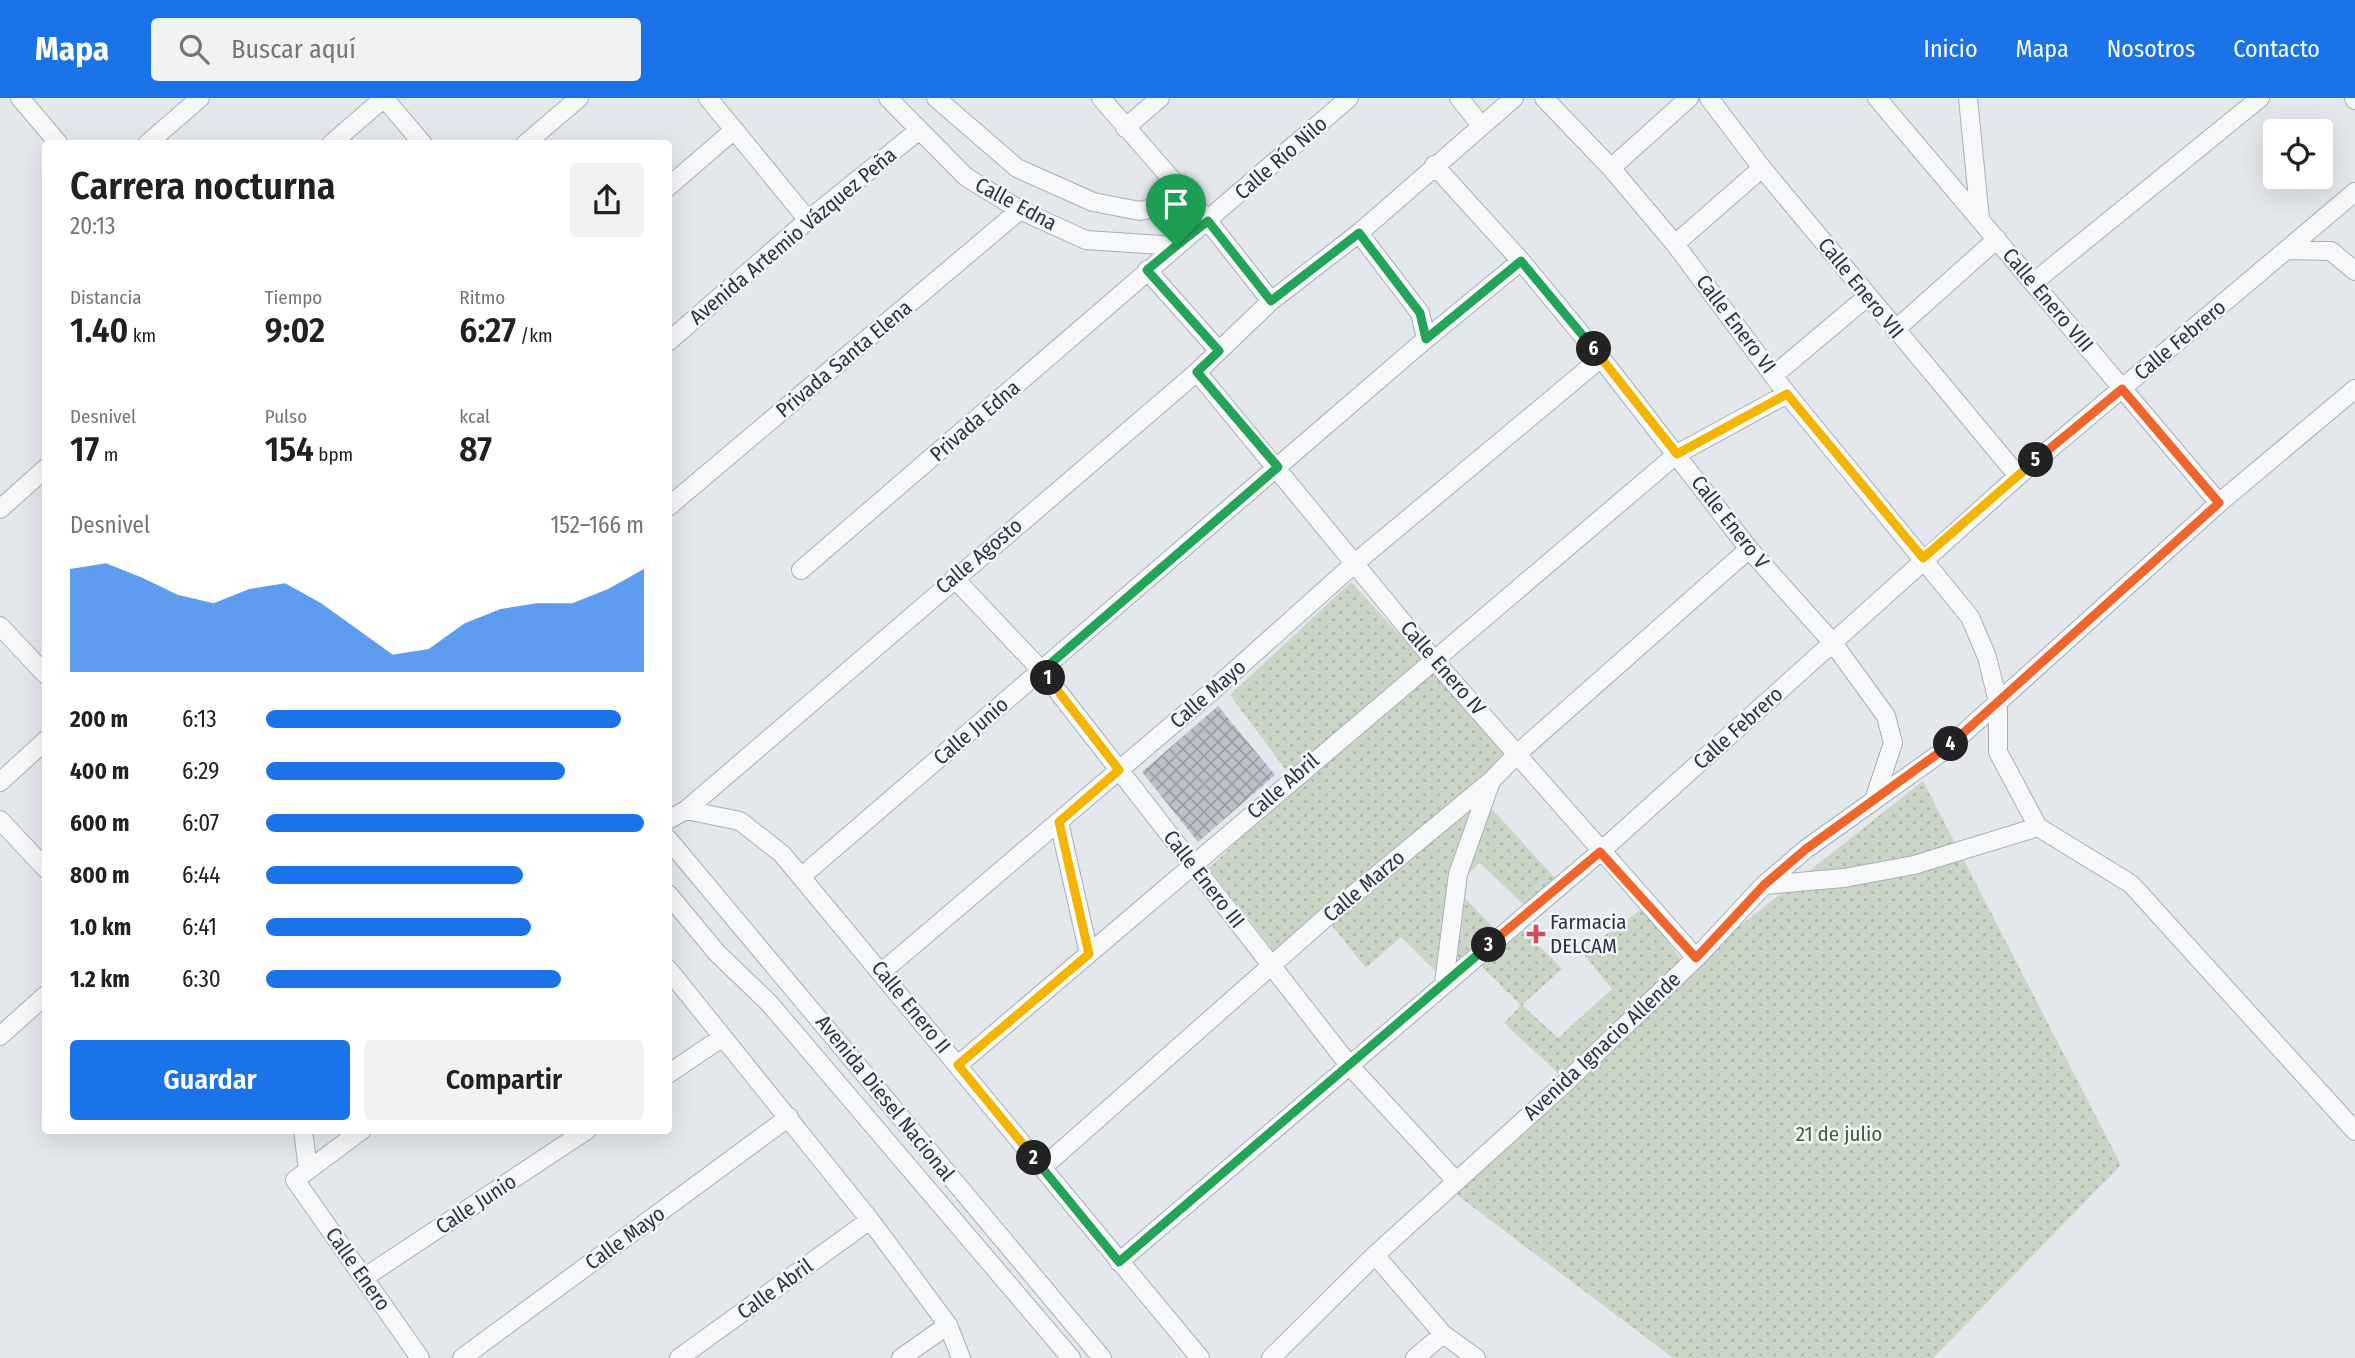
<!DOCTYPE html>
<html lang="es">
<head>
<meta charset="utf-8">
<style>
  :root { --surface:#fff; --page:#f2f2f2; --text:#202124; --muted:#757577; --accent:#1a73e8 }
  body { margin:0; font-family:"Fira Sans Condensed",sans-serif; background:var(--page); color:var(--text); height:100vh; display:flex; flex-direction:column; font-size:26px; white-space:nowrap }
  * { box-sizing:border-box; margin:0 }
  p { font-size:23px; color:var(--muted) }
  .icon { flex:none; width:38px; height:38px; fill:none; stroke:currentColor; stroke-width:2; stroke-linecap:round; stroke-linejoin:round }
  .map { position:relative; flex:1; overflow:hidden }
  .sheet { position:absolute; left:42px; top:42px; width:630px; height:994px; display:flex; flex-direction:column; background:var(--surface); border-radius:7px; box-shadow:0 7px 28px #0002 }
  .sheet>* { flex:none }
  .controls { position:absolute; left:2263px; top:21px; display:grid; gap:14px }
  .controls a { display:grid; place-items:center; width:70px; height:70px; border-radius:7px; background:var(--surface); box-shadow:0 7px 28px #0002; font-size:35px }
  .pin { position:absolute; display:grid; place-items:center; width:60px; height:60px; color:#fff; margin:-72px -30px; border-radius:50% 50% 50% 0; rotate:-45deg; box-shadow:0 0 7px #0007 }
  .pin .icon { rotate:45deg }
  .km { position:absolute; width:35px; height:35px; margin:-18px; border-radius:50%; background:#222; color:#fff; font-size:19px; line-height:35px; text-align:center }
  .round { display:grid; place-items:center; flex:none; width:74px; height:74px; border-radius:7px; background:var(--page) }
  .overview { display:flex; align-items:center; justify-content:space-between; height:119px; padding:0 28px }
  h1 { font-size:38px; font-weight:600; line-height:52px }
  .metrics { display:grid; grid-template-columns:repeat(3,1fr); gap:10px; height:119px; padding:7px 28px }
  .metrics div { display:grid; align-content:center }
  .metrics b { font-size:35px; font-weight:600 }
  .metrics small { font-size:19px; font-weight:400 }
  .metrics p { font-size:19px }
  .chart { height:196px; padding:14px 28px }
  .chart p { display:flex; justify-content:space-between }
  .chart svg { width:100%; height:126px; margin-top:7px; fill:var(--accent); opacity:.7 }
  .primary-button { display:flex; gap:14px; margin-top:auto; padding:14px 28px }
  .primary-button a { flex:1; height:80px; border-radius:7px; background:var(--accent); color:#fff; font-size:28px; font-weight:600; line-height:80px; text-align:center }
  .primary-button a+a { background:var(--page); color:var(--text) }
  ul { padding:0 28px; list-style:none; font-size:23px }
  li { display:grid; grid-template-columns:112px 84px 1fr; align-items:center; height:52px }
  li i { height:18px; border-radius:9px; background:var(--accent) }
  header { display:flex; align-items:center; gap:42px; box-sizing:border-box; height:98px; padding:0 35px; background:var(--accent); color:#fff }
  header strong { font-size:33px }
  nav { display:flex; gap:38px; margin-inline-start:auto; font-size:24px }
  .search { width:490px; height:63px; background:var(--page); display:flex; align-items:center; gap:18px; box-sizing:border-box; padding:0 24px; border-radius:7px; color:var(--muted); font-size:26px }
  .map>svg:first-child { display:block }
  .grass { fill:url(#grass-dots) }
  .building { fill:url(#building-cross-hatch) }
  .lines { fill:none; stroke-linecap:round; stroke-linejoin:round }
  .minor-casing { stroke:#a9aeb7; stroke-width:20 }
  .minor { stroke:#f7f8fa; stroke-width:18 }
  .split-1-casing { stroke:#fff; stroke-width:14 }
  .split-2-casing { stroke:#fff; stroke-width:14 }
  .split-3-casing { stroke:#fff; stroke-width:14 }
  .split-4-casing { stroke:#fff; stroke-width:14 }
  .split-5-casing { stroke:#fff; stroke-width:14 }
  .split-6-casing { stroke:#fff; stroke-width:14 }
  .split-7-casing { stroke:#fff; stroke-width:14 }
  .split-1 { stroke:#22a559; stroke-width:9 }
  .split-2 { stroke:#f5b400; stroke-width:9 }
  .split-3 { stroke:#22a559; stroke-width:9 }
  .split-4 { stroke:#f0652b; stroke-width:9 }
  .split-5 { stroke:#f0652b; stroke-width:9 }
  .split-6 { stroke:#f5b400; stroke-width:9 }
  .split-7 { stroke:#22a559; stroke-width:9 }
  .poi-dot { fill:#d1495b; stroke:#f4f6f9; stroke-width:2.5 }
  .labels { text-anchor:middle; stroke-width:5; stroke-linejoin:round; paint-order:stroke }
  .street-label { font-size:21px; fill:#2b3445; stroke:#f4f6f9 }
  .poi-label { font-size:21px; fill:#2b3445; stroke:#f4f6f9; text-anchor:start }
  .park-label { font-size:21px; fill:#3f6138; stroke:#f4f6f9 }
</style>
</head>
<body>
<header>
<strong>Mapa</strong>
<div class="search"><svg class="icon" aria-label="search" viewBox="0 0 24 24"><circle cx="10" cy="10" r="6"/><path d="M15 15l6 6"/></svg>Buscar aquí</div>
<nav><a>Inicio</a><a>Mapa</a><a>Nosotros</a><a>Contacto</a></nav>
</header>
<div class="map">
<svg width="2355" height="1260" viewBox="0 0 2355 1260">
  <defs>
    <pattern id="grass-dots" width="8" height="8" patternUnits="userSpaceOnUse" patternTransform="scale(1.75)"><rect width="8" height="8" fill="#c9d6c5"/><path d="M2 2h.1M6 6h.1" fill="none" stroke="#adb8ab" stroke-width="1.8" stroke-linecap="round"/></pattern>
    <pattern id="building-cross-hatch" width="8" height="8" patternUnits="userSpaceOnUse" patternTransform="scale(1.75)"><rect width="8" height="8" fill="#bbc0ca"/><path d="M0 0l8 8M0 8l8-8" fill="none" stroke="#989da6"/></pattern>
  </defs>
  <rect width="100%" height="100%" fill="#e4e7ec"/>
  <path class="grass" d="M 1351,484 L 1508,655 L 1275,855 L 1209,770 L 1297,687 L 1230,597 Z
    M 1923,683 L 2121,1067 L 1933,1260 L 1673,1260 L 1448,1090 L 1688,869 Z
    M 1480,698 L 1555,780 L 1524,807 L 1480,765 L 1454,789 L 1497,833 L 1438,876 L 1401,839 L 1366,870 L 1330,825 Z
    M 1646,808 L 1682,864 L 1561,978 L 1504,925 L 1521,907 L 1477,864 L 1518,827 L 1562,871 L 1522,907 L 1558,940 L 1612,891 L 1582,854 Z"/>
  <path class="building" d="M 1218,608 L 1275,677 L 1198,744 L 1142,674 Z"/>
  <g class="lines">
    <g class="minor-casing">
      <path id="minor" d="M 20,0 L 59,46
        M 384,0 L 423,46
        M 708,0 L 808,122
        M 888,0 L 966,79 L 1020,112 L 1086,142 L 1176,148
        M 936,0 L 1017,70 L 1093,104 L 1140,113 L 1188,101
        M 1101,0 L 1208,123 L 1271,203
        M 1459,0 L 1481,27
        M 1544,0 L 1611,70 L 1675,146 L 1787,296 L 1970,519 L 1987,559 L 1998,604 L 1998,654 L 2038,729 L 2131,786 L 2355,1033
        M 1709,0 L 1762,70 L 2018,378
        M 1877,0 L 2219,405
        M 1968,0 L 1980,121
        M 2354,0 L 2355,2
        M 1125,30 L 1160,0
        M 147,46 L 200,0
        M 331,46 L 384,0
        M 525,46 L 579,0
        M 1434,67 L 1521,163 L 1601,260 L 1749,451 L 1833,545 L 1886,618 L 1893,645 L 1874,702
        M 1611,70 L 1689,0
        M 668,89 L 734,32
        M 1359,135 L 1420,215 L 1426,241
        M 1675,146 L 1762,70
        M 2287,152 L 2331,153 L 2355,173
        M 1147,172 L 1219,253
        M 2034,184 L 2260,0
        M 1895,232 L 1997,141
        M 668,244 L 808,122 L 918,33
        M 1197,274 L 1433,561 L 1696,860
        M 1774,277 L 1868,198
        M 668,409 L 1020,112
        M 0,411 L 46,370
        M 801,472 L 1349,0
        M 954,480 L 1042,573 L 1349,967 L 1456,1083
        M 0,528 L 46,577
        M 0,684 L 46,642
        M 686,712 L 1197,274 L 1271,203 L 1359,135 L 1514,0
        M 0,722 L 46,771
        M 668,722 L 686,712 L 740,723 L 782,756 L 1200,1260
        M 1059,724 L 1089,856
        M 668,741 L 1102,1260
        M 802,778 L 1426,241 L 1521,163
        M 1764,787 L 1844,780 L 1914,767 L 2038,729
        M 668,796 L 717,855 L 769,905 L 1071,1260
        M 668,871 L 870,1122 L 948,1227 L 961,1260
        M 883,873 L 1212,593 L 1355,465 L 1601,260
        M 1444,885 L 1458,776 L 1491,683
        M 0,938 L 46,897
        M 958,967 L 1677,356 L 1787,296
        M 668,976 L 723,939
        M 303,1032 L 308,1072
        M 362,1032 L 295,1082 L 420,1260
        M 1042,1070 L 1324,821 L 1491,683 L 1517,656 L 1749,451
        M 1375,1157 L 1443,1236 L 1476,1260
        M 1119,1164 L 1600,754 L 2018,378 L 2355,94
        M 365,1179 L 587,1032
        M 462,1260 L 789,1019
        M 679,1260 L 870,1122
        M 901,1260 L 948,1227
        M 1271,1260 L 1375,1157 L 1565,985 L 1696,860 L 1764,787 L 1806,751 L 1946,651 L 2219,405 L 2355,291
        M 1415,1260 L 1443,1236"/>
    </g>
    <use href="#minor" class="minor"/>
  </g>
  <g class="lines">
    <g class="split-1-casing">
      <path id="split-1" d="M 1048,580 L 1042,573 L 1278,369 L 1197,274 L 1219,253 L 1147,172 L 1176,148"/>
    </g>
    <g class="split-2-casing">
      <path id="split-2" d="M 1034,1060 L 958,967 L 1089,856 L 1059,724 L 1119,672 L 1048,580"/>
    </g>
    <g class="split-3-casing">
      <path id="split-3" d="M 1034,1060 L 1119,1164 L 1489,847"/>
    </g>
    <g class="split-4-casing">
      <path id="split-4" d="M 1489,847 L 1600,754 L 1696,860 L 1764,787 L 1806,751 L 1951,646"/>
    </g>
    <g class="split-5-casing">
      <path id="split-5" d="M 1951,646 L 2219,405 L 2122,291 L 2036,362"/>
    </g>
    <g class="split-6-casing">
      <path id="split-6" d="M 1594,251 L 1677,356 L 1787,296 L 1923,460 L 2036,362"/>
    </g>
    <g class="split-7-casing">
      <path id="split-7" d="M 1176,148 L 1208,123 L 1271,203 L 1359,135 L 1420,215 L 1426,241 L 1521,163 L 1594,251"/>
    </g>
    <use href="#split-1" class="split-1"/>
    <use href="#split-2" class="split-2"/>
    <use href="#split-3" class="split-3"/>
    <use href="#split-4" class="split-4"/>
    <use href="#split-5" class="split-5"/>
    <use href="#split-6" class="split-6"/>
    <use href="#split-7" class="split-7"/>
  </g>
  <path class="poi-dot" d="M1532.5 825.5h7v7h7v7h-7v7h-7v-7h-7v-7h7z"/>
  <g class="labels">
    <g class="street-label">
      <text transform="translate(1281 60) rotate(-41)" y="7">Calle Río Nilo</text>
      <text transform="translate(1016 106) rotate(28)" y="7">Calle Edna</text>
      <text transform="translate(793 138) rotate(-40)" y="7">Avenida Artemio Vázquez Peña</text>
      <text transform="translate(1861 190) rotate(51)" y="7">Calle Enero VII</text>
      <text transform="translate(2048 202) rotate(50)" y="7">Calle Enero VIII</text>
      <text transform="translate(1736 226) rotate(53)" y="7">Calle Enero VI</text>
      <text transform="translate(2180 242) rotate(-40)" y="7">Calle Febrero</text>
      <text transform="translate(844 261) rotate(-40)" y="7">Privada Santa Elena</text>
      <text transform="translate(975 323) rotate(-41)" y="7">Privada Edna</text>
      <text transform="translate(1730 424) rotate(52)" y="7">Calle Enero V</text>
      <text transform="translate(979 458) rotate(-40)" y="7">Calle Agosto</text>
      <text transform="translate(1443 570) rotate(49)" y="7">Calle Enero IV</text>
      <text transform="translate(1208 596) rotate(-41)" y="7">Calle Mayo</text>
      <text transform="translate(1738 630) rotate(-42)" y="7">Calle Febrero</text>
      <text transform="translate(971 633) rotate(-41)" y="7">Calle Junio</text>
      <text transform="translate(1283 688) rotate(-41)" y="7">Calle Abril</text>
      <text transform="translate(1204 781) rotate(52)" y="7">Calle Enero III</text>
      <text transform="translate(1364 788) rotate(-40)" y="7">Calle Marzo</text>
      <text transform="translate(911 909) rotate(51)" y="7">Calle Enero II</text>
      <text transform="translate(1602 948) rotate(-43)" y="7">Avenida Ignacio Allende</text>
      <text transform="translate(885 1000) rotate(51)" y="7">Avenida Diesel Nacional</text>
      <text transform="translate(476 1106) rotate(-33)" y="7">Calle Junio</text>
      <text transform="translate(625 1140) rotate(-36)" y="7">Calle Mayo</text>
      <text transform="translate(358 1171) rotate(55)" y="7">Calle Enero</text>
      <text transform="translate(775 1191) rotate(-36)" y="7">Calle Abril</text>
    </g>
    <g class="poi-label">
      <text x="1550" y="831">Farmacia<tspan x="1550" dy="24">DELCAM</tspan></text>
    </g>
    <g class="park-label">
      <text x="1839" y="1043">21 de julio</text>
    </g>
  </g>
</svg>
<div class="controls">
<a><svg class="icon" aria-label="locate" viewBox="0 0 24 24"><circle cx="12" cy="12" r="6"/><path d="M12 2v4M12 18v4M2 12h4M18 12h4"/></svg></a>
</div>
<div class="pin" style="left:1176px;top:148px;background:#1e9e55"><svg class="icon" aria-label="arrive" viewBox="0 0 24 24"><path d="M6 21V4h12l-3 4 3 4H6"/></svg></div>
<b class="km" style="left:1048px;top:580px">1</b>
<b class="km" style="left:1034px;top:1060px">2</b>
<b class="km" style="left:1489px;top:847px">3</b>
<b class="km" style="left:1951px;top:646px">4</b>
<b class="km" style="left:2036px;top:362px">5</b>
<b class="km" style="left:1594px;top:251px">6</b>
<section class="sheet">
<div class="overview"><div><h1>Carrera nocturna</h1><p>20:13</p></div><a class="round"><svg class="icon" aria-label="share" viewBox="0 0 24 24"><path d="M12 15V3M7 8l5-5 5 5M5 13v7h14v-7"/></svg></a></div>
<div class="metrics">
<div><p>Distancia</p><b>1.40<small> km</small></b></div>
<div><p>Tiempo</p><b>9:02</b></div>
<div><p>Ritmo</p><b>6:27<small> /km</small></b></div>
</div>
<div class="metrics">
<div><p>Desnivel</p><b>17<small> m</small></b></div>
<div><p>Pulso</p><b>154<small> bpm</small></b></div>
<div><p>kcal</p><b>87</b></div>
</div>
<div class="chart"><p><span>Desnivel</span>152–166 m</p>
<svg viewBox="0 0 160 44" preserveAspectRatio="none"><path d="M0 44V8L10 6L20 11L30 17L40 20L50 15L60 13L70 20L80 29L90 38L100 36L110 27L120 22L130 20L140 20L150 15L160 8V44z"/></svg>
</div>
<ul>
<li><b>200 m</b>6:13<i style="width:94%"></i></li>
<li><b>400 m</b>6:29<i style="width:79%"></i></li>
<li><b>600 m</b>6:07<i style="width:100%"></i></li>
<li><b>800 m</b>6:44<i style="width:68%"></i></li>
<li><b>1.0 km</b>6:41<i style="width:70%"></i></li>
<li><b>1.2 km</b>6:30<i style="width:78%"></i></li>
</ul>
<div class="primary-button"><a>Guardar</a><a>Compartir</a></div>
</section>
</div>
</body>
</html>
